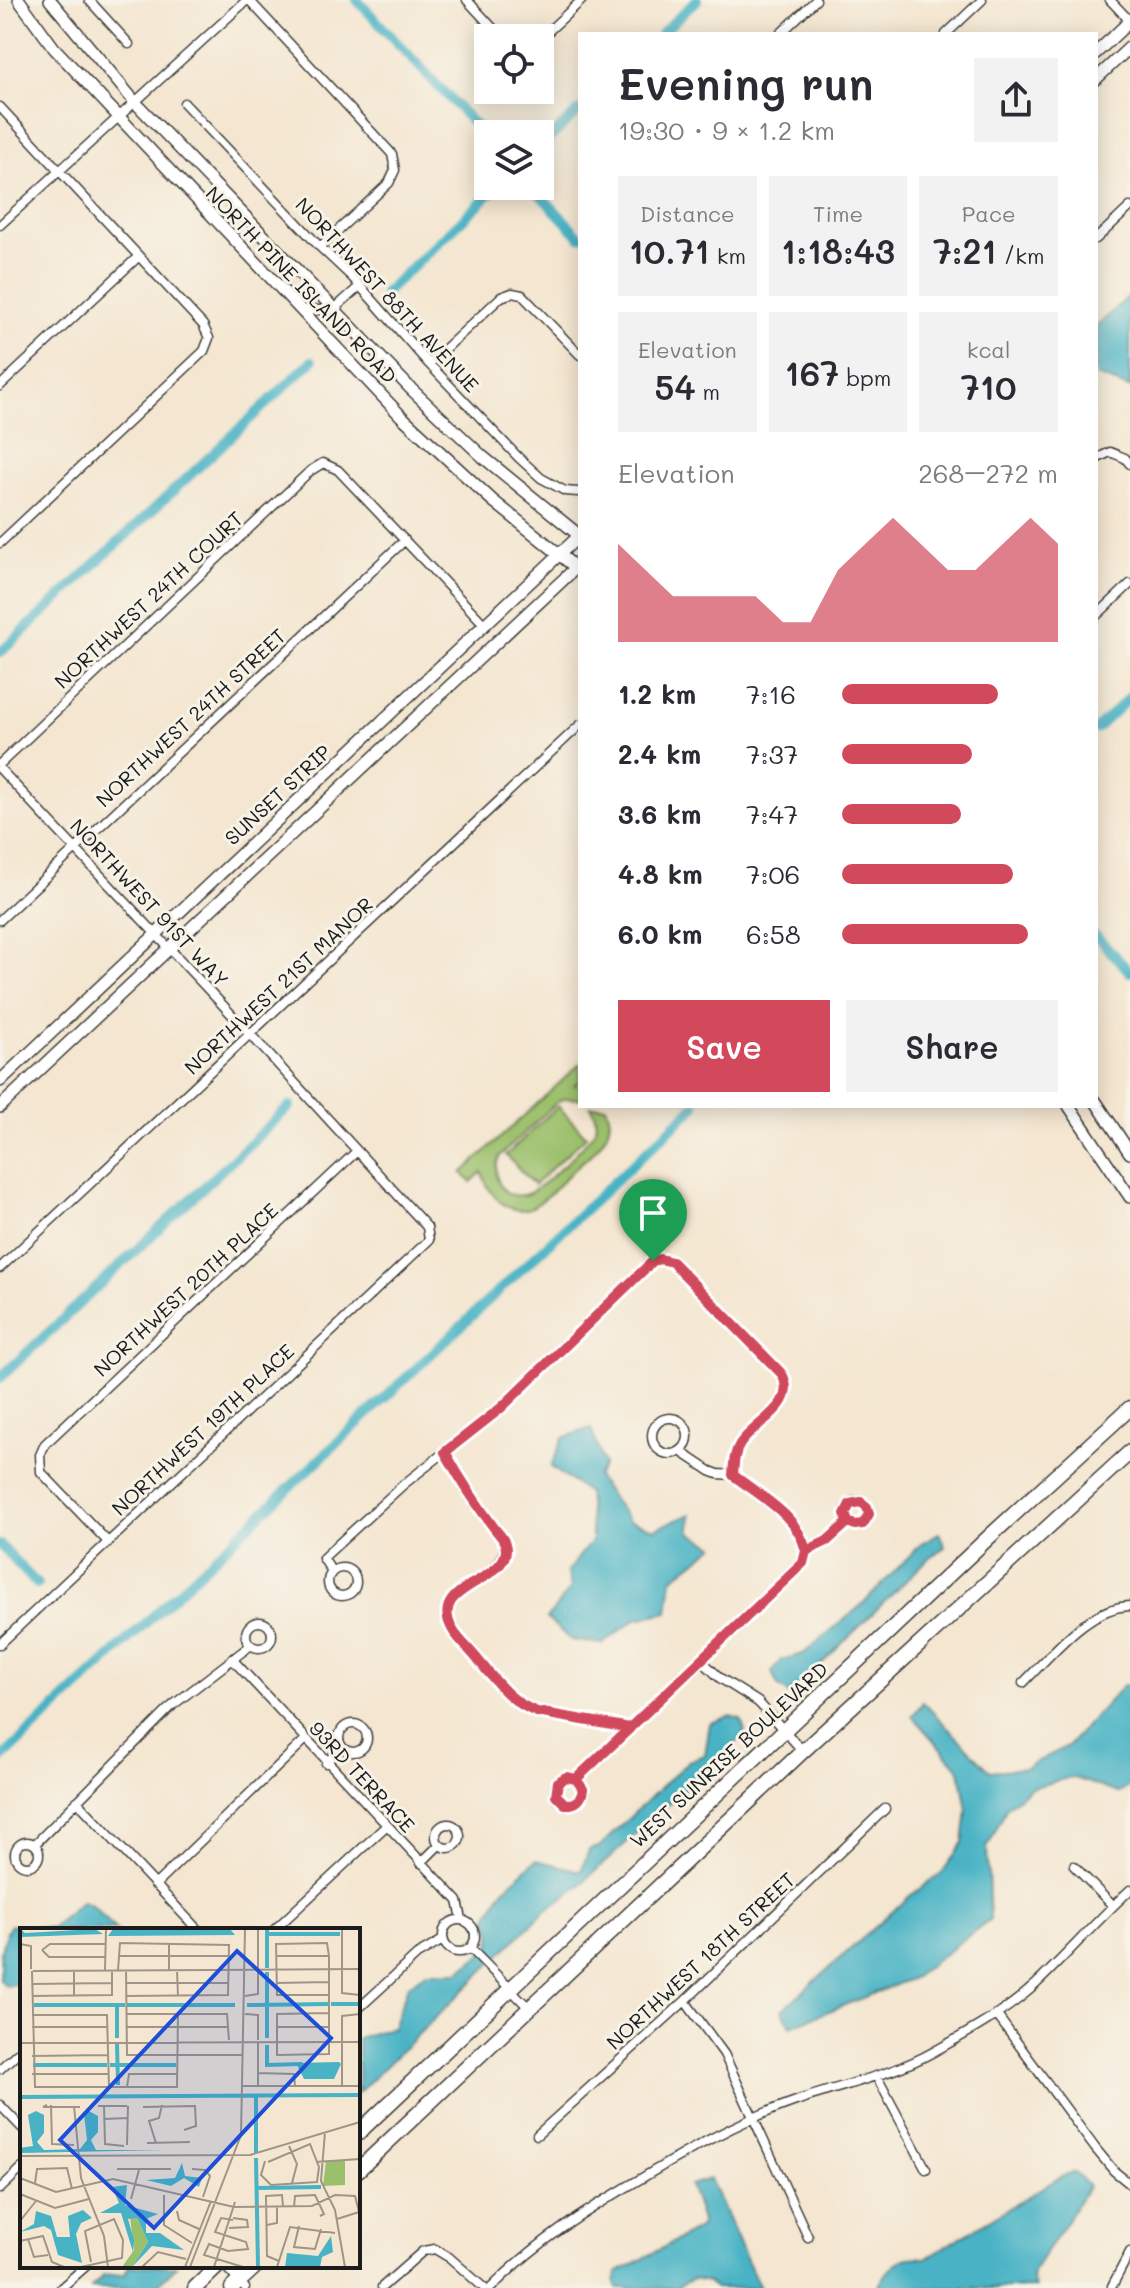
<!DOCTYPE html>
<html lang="en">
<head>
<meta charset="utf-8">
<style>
  :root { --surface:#fff; --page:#f2f2f3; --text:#2b2b33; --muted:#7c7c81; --accent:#d1495b }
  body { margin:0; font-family:Mali,sans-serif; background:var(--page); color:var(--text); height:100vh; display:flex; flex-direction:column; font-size:30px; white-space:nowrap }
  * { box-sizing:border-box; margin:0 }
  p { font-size:26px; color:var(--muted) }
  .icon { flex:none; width:44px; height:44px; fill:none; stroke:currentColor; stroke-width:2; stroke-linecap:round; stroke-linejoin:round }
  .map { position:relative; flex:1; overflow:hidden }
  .drawer { position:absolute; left:578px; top:32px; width:520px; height:1076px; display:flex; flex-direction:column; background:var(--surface); border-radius:0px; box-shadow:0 4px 20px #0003 }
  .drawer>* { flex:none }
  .buttons { position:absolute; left:474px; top:24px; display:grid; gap:16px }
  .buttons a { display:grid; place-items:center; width:80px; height:80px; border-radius:0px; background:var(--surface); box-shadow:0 4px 20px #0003; font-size:40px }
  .pin { position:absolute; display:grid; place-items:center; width:68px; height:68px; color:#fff; margin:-82px -34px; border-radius:50% 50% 50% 0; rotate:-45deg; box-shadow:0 0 8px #0007 }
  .pin .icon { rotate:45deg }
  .round { display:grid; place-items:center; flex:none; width:84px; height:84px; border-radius:0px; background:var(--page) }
  .head { display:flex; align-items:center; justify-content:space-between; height:136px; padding:0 40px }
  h1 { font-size:44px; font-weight:600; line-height:60px }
  .metrics { display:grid; grid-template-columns:repeat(3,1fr); gap:12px; height:136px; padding:8px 40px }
  .metrics div { display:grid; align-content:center; border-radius:0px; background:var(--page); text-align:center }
  .metrics b { font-size:34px; font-weight:600 }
  .metrics small { font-size:22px; font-weight:400 }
  .metrics p { font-size:22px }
  .chart { height:224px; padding:16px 40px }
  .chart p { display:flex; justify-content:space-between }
  .chart svg { width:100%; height:144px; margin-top:8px; fill:var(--accent); opacity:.7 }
  .button { display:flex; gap:16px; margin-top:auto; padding:16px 40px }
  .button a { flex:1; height:92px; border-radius:0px; background:var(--accent); color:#fff; font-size:32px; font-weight:600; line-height:92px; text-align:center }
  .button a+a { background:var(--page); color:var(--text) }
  ul { padding:0 40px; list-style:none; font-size:26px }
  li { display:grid; grid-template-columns:128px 96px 1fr; align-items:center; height:60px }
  li i { height:20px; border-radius:10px; background:var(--accent) }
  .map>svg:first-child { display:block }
  .green { fill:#9bc06b; stroke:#5c6e44; stroke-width:2 }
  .water { fill:#48b3c5; stroke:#326870; stroke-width:2 }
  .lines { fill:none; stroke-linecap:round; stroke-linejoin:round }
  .canal { stroke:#48b3c5; stroke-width:10 }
  .street-casing { stroke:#3c3a37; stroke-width:11 }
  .secondary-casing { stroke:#3c3a37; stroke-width:14 }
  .highway-casing { stroke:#3c3a37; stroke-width:17 }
  .street { stroke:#fff; stroke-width:8 }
  .secondary { stroke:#fff; stroke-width:11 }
  .highway { stroke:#fff; stroke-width:14 }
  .route-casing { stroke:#fff; stroke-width:16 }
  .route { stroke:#d1495b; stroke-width:10 }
  .labels { text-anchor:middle; stroke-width:6; stroke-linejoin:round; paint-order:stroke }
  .street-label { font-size:20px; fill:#1c1c1c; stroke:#f7f3e8 }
  .inset-river { fill:none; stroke:#48b3c5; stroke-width:4 }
  .inset-road { fill:none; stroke:#9e9588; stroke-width:2 }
  .view { fill:#1d4ed8; fill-opacity:0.15; stroke:#1d4ed8; stroke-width:4 }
  .inset-edge { fill:none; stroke:#1c1c1c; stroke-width:4 }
</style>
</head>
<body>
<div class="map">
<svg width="1130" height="2288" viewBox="0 0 1130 2288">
  <rect width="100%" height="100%" fill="#f7f3e8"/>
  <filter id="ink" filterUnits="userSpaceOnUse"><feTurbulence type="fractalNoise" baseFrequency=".0125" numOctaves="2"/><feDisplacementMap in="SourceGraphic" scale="16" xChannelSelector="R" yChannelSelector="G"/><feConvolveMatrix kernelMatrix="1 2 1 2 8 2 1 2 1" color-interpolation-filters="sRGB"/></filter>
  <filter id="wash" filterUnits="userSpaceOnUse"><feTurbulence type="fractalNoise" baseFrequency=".006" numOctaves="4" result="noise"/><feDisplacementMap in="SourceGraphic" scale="32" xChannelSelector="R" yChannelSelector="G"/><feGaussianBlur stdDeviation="1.8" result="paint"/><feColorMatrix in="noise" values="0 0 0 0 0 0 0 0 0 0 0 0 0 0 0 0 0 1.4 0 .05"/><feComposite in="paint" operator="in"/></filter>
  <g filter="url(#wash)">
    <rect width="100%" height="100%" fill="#f4e6d0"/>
    <path class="green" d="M 580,1064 L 580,1080 L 575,1085 L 580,1086 L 580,1099 L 566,1098 L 557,1102 L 500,1156 C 489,1176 503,1202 527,1194 C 541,1189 590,1142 595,1129 C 597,1121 595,1113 590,1106 L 606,1106 C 610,1115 611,1121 608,1130 C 602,1147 585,1159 572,1171 C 561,1182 549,1196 536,1205 C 511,1221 487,1194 482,1172 L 471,1182 L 462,1173 Z
      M 558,1106 L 586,1136 L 534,1185 L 506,1155 Z"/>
    <path class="water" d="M 1130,295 L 1130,388 L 1096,376 L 1096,327 Z
      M 591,1428 L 604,1465 L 597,1477 L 629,1521 L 655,1529 L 691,1514 L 690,1532 L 715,1546 L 672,1579 L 668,1612 L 636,1619 L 603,1644 L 571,1640 L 547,1619 L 571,1588 L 567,1572 L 592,1540 L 588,1493 L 551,1467 L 563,1438 Z
      M 939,1533 L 945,1547 L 930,1557 L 801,1684 L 789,1694 L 778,1686 L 772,1672 L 781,1660 L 803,1654 L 864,1603 L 923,1542 Z
      M 1130,1685 L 1130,1785 L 1118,1793 L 1072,1777 L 1030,1788 L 1007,1807 L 987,1848 L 990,1919 L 913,1978 L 791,2026 L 782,2010 L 910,1896 L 942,1873 L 963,1842 L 967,1810 L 960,1770 L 912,1716 L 923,1702 L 990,1771 L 1025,1768 L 1068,1746 L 1123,1686 Z
      M 730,1716 L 741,1719 L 745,1732 L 738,1741 L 579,1886 L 543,1913 L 358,2093 L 358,2038 L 393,2027 L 408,1986 L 426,1972 L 459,1972 L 490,1947 L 492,1931 L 487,1917 L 503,1890 L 536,1860 L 581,1871 L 589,1850 L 599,1847 L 688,1761 L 705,1755 L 710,1723 Z
      M 82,1901 L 92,1905 L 116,1930 L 22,1930 L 22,1982 L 7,1986 L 0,1980 C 0,1960 0,1941 11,1925 L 51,1928 Z
      M 1074,2172 L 1089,2186 L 1033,2272 L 1032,2280 L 1035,2288 L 877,2288 C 892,2265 897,2255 926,2258 L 1064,2175 Z
      M 710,2179 L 760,2288 L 715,2288 L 708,2282 L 693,2279 L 675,2288 L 617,2288 L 615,2283 L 617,2273 L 699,2228 L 702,2221 L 690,2185 Z
      M 129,2266 L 177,2266 L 154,2288 L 91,2288 L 103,2276 L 125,2274 Z"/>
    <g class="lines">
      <path class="canal" d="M 357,0 L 488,139
        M 661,34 L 697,0
        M 540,147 L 580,110
        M 532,186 L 580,237
        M 385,293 L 498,186
        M 0,653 L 312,361
        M 1096,729 L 1130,697
        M 1096,936 L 1130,972
        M 0,1378 L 290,1106
        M 0,1545 L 37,1584
        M 0,1760 L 695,1106"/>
    </g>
  </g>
  <g filter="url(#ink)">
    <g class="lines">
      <g class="street-casing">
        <path id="street" d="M 89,0 L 129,44
          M 249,0 L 392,154 L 395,170 L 389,183 L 320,247
          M 467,0 L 502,38
          M 1110,0 L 1130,21
          M 780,34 L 816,0
          M 946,34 L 982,0
          M 540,39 L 582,0
          M 184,103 L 320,247 L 353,278 L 429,364 L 519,458 L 541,478 L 565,491 L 578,492
          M 0,107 L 203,325 L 209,338 L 204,351 L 0,543
          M 0,225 L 247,0
          M 1096,239 L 1130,207
          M 300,310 L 333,310 L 360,286
          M 429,364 L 501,297 L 512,293 L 522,295 L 580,355
          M 0,386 L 139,256
          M 1096,459 L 1110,452 L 1125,458 L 1130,464
          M 1096,616 L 1130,584
          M 0,764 L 310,471 L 323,463 L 338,470 L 484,624
          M 0,769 L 251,1035 L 427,1227 L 429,1240 L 0,1644
          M 0,920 L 405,540
          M 0,1268 L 580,725
          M652 1436a18 18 0 1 1 36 0a18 18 0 1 1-36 0Z
          M 680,1451 L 710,1471 L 718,1474 L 733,1475 L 793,1522 L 803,1538 L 806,1551
          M 445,1452 L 473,1500 L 504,1541 C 511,1584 426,1585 454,1631 C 460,1643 473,1654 482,1664 C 498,1684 512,1703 537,1712 L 630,1728
          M845 1513a12 12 0 1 1 24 0a12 12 0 1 1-24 0Z
          M 108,1542 L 41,1472 L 40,1455 L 45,1444 L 357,1151
          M328 1582a14 14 0 1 1 28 0a14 14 0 1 1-28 0Z
          M 332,1572 L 323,1558 L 404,1484 L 501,1408 L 648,1264 L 660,1259 L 672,1262 L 782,1374 C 799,1406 755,1421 740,1444 C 734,1453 734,1464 733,1475
          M246 1635a13 13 0 1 1 26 0a13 13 0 1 1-26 0Z
          M 232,1659 L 458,1901 L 462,1919
          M 701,1660 L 720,1678 L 758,1702 L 803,1751
          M 1023,1683 C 1052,1655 1087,1607 1130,1606
          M339 1738a14 14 0 1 1 28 0a14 14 0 1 1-28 0Z
          M 326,1763 L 342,1747
          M555 1791a14 14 0 1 1 28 0a14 14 0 1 1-28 0Z
          M 576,1779 L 803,1563 L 806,1551 L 827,1541 L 848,1522
          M 77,1801 L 198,1930
          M436 1836a12 12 0 1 1 24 0a12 12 0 1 1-24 0Z
          M15 1854a12 12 0 1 1 24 0a12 12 0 1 1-24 0Z
          M 35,1844 L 173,1705 L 251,1645
          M 421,1863 L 439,1845
          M 1074,1866 L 1113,1906
          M 155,1885 L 305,1740
          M443 1936a16 16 0 1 1 32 0a16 16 0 1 1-32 0Z
          M 274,1930 L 386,1826
          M 470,1948 L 530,2009
          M 685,2001 L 724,2054 L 808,2237
          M 358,2009 L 417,1955 L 443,1940
          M 996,2014 L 1095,2148 L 1114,2171 L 1130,2184
          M 0,2069 L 17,2053
          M 877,2077 L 926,2169
          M 0,2105 L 22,2128
          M 537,2135 L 685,2001 L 885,1809
          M 0,2189 L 22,2168
          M 225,2266 L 245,2288
          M 1112,2286 L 1130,2252
          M 382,2287 L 423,2251 L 435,2249 L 450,2258 L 484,2288
          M 61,2288 L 86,2266
          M 491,2288 C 536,2242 587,2210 642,2178 C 692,2148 743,2119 799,2100 C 845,2084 893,2075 935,2051 C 969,2032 1007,2011 1036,1984 C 1068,1954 1097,1920 1130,1890"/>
      </g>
      <g class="secondary-casing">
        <path id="secondary" d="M 19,0 L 54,48 L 401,416 L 492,500 L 580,571
          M 50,0 L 134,101 L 411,389 L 483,457 L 580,536
          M 1096,53 L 1130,21
          M 1096,79 L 1130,47
          M 0,1081 L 580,535
          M 1096,1102 L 1130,1153
          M 1069,1106 L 1130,1197
          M 0,1107 L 580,564"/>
      </g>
      <g class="highway-casing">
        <path id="highway" d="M 358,2133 L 989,1537 L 1130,1408
          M 358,2170 L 803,1751 L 1130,1452
          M 195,2288 L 218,2266
          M 232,2288 L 256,2266"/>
      </g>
      <use href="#street" class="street"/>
      <use href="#secondary" class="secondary"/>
      <use href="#highway" class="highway"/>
    </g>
  </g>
  <g class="lines" filter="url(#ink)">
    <g class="route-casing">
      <path id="route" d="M 653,1261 L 501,1408 L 445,1452 C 460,1479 476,1504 495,1529 C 500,1535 506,1541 506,1550 C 505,1584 424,1585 454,1632 C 461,1642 471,1651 478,1660 C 496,1681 511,1703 537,1712 L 630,1728 L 576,1779 L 566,1777 L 558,1782 L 556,1795 L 565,1804 C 576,1805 582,1799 583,1789 L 576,1779 L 803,1563 L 806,1551 L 827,1541 L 848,1522 L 845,1514 L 850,1504 L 861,1502 L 867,1507 L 869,1514 L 863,1524 L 855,1525 L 848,1522 L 827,1541 L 806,1551 C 798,1515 760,1496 733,1475 C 734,1464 734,1453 740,1444 C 755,1421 799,1406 782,1374 L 672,1262 L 660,1259 L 653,1261"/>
    </g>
    <use href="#route" class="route"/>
  </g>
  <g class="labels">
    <g class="street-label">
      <text transform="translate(301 285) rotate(46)" y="7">NORTH PINE ISLAND ROAD</text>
      <text transform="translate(387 295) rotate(47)" y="7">NORTHWEST 88TH AVENUE</text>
      <text transform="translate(149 600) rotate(-43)" y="7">NORTHWEST 24TH COURT</text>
      <text transform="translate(191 718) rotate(-43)" y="7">NORTHWEST 24TH STREET</text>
      <text transform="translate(278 795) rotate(-43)" y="7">SUNSET STRIP</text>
      <text transform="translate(149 903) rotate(47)" y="7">NORTHWEST 91ST WAY</text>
      <text transform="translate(279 986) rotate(-43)" y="7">NORTHWEST 21ST MANOR</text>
      <text transform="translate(186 1290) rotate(-43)" y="7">NORTHWEST 20TH PLACE</text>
      <text transform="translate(203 1430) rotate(-43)" y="7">NORTHWEST 19TH PLACE</text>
      <text transform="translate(729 1755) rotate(-43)" y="7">WEST SUNRISE BOULEVARD</text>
      <text transform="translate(362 1777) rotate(47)" y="7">93RD TERRACE</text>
      <text transform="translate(701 1961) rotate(-43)" y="7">NORTHWEST 18TH STREET</text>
    </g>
  </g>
  <g transform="translate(20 1928)">
    <rect width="340" height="340" fill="#f4e6d0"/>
    <path d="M 325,232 L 325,257 L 303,258 L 306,233 ZM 110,289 L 117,290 L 128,314 L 112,339 L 102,339 L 114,322 Z" fill="#9bc06b"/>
    <path d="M 0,1 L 5,5 L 75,1 L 83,6 L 0,9 ZM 93,1 L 210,1 L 215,7 L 88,8 ZM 276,135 L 319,134 L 321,136 L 314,151 L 284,151 ZM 16,183 L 24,187 L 24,205 L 17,214 L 24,222 L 60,221 L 67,212 L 64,186 L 69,183 L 78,188 L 78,204 L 71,212 L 76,222 L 146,222 L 0,225 L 0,220 L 13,218 L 8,187 ZM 162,235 L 165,248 L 182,250 L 179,259 L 164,250 L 151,258 L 126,252 L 155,250 ZM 107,257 L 105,277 L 138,286 L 126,291 L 126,305 L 140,305 L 164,322 L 132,318 L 112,339 L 128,314 L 117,290 L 108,291 L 114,312 L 113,324 L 101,285 L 80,285 L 99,275 L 92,259 ZM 63,282 L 72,290 L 61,295 L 56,306 L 62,335 L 38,327 L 31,302 L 24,298 L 0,304 L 14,296 L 16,283 L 31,288 L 37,309 L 50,309 L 48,288 ZM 311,308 L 313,324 L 302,329 L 300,339 L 265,339 L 267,325 L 298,328 Z" fill="#48b3c5"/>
    <path class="inset-river" d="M 247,1 L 247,40M 247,6 L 320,6M 247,44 L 247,110M 311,76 L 340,76M 14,77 L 105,77M 97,77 L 97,110M 107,77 L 215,77M 227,77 L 308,76M 97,116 L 98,157M 247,117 L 247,137 L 282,136M 13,137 L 87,137M 90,137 L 156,137M 236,168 L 236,225M 0,169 L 340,167M 236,230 L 238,339M 237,260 L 301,259"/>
    <path class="inset-road" d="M 322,1 L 322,65 L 340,67M 0,16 L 11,18 L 11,41M 22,22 L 29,29 L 85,29M 22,22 L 30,16 L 85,16M 99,28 L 209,28M 256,28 L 309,28M 54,42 L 54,68M 85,42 L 86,1M 98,42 L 100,15 L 209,17 L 208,67 L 106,68M 106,42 L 107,127 L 222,127M 149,42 L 149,16M 157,42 L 158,68M 12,43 L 15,159 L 157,159 L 158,86M 13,43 L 340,41M 106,55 L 209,55M 256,55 L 309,54M 12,56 L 92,55M 12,68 L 92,67 L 92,42M 225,68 L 238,66 L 238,1M 309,85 L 257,86 L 257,127 L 309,126 L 309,28 L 307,15 L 256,16 L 257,67 L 309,67M 106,86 L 207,86 L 209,112M 225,86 L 238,87 L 238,112M 12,87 L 87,87 L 89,159M 12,99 L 88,99M 106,99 L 209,99M 256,99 L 309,99M 238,114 L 238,159M 0,115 L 340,114M 12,128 L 88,127M 238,145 L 274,146 L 275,158M 12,146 L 89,146M 223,158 L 340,158M 322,158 L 322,88 L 340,86M 107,159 L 109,146 L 157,146M 27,177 L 23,179 L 60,179M 31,177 L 32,216 L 54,217M 54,178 L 61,250 L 84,308 L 88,339M 78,178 L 107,178M 84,178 L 85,216 L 104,218M 123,179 L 175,178 L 176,198 L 164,202M 84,191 L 108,190M 305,204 L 301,253 L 315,282 L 325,339M 127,215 L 170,214M 136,215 L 129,193 L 139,190 L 142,177M 0,216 L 0,178M 107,217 L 108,178M 269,218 L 277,236 L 272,255M 0,228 L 230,227 L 340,194M 245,233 L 241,247 L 251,257 L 297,254 L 299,239 L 290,216 L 248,234M 296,234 L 340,231M 97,241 L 151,241M 172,241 L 185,242 L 190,248 L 183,269M 0,250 L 36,264 L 93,251 L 214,279 L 292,278 L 315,267 L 335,268 L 339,284 L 317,291M 15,255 L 17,241 L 47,240 L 52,261M 0,266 L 35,280 L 69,271M 144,267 L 144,297 L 172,315M 111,271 L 119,242M 274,279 L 275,268 L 295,267 L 304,286 L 300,288M 157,283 L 159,292 L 179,301M 213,292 L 201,290 L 195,304 L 226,314 L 228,321 L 208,323 L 189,316 L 184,327 L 223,339M 0,293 L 16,273M 247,297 L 257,295 L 257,279M 279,298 L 274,319 L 295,321 L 301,301M 209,300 L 228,299 L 227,292 L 213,290M 8,311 L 14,329 L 28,327M 0,313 L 23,308 L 32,334 L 44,339M 259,333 L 247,328 L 246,268 L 262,267 L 263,278M 61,339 L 102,330 L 103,312 L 94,291 L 65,303 L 71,334M 122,339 L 138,324 L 166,331M 165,339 L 191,273M 170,339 L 221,207 L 225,1M 194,339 L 215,274M 257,339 L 270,299 L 315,305"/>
    <path class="view" d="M 217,23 L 311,110 L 134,300 L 40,212 Z"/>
    <rect width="340" height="340" class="inset-edge"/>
  </g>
</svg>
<div class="buttons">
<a><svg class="icon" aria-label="locate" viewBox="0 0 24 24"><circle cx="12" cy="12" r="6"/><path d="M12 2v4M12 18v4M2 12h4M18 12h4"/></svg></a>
<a><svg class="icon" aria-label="layers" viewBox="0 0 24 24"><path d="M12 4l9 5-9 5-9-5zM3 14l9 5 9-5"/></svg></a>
</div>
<div class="pin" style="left:653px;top:1261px;background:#1e9e55"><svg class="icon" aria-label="arrive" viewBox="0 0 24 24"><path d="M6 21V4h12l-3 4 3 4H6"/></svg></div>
<section class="drawer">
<div class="head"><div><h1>Evening run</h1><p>19:30 · 9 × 1.2 km</p></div><a class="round"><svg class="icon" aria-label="share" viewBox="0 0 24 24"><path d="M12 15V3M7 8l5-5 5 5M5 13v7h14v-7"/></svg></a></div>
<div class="metrics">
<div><p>Distance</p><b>10.71<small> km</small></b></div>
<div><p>Time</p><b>1:18:43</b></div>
<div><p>Pace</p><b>7:21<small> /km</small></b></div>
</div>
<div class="metrics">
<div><p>Elevation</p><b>54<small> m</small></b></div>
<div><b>167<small> bpm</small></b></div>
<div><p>kcal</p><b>710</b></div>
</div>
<div class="chart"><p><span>Elevation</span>268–272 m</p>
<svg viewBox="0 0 160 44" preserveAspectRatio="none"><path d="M0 44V14L10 22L20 30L30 30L40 30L50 30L60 38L70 38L80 22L90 14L100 6L110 14L120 22L130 22L140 14L150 6L160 14V44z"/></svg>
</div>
<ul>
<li><b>1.2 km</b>7:16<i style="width:72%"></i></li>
<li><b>2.4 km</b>7:37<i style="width:60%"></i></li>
<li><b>3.6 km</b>7:47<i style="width:55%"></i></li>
<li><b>4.8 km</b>7:06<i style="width:79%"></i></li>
<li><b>6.0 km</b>6:58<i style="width:86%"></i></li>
</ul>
<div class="button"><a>Save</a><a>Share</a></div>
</section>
</div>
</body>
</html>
